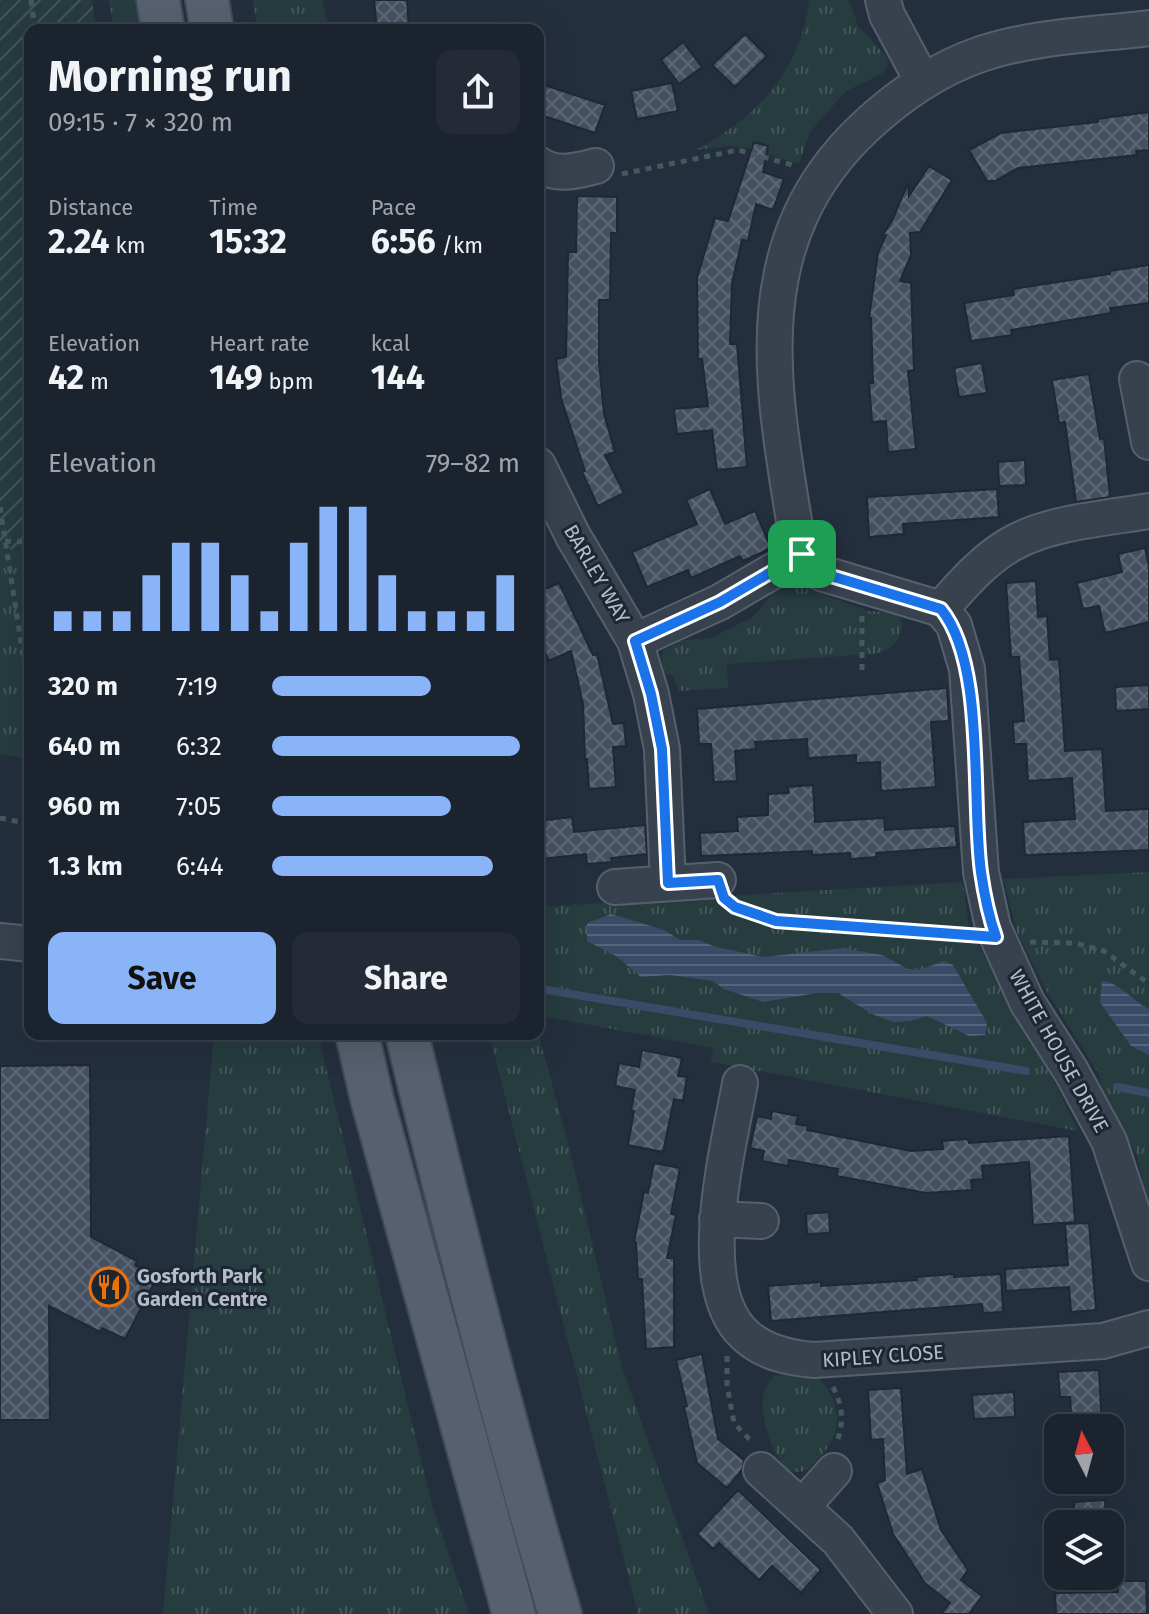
<!DOCTYPE html>
<html lang="en">
<head>
<meta charset="utf-8">
<style>
  :root { --surface:#1b232e; --page:#242b36; --text:#f1f3f6; --muted:#a0a4aa; --line:#39404a; --accent:#8ab4f8 }
  body { margin:0; font-family:"Fira Sans",sans-serif; background:var(--page); color:var(--text); height:100vh; display:flex; flex-direction:column; font-size:30px; white-space:nowrap }
  * { box-sizing:border-box; margin:0 }
  p { font-size:26px; color:var(--muted) }
  .icon { flex:none; width:44px; height:44px; fill:none; stroke:currentColor; stroke-width:2; stroke-linecap:round; stroke-linejoin:round }
  .map { position:relative; flex:1; overflow:hidden }
  .details { position:absolute; left:24px; top:24px; width:520px; height:1016px; display:flex; flex-direction:column; background:var(--surface); border-radius:16px; box-shadow:0 8px 32px #0002,0 0 0 2px var(--line) }
  .details>* { flex:none }
  .needle { width:52px; rotate:354deg }
  .fabs { position:absolute; left:1044px; top:1414px; display:grid; gap:16px }
  .fabs a { display:grid; place-items:center; width:80px; height:80px; border-radius:16px; background:var(--surface); box-shadow:0 8px 32px #0002,0 0 0 2px var(--line); font-size:40px }
  .pin { position:absolute; display:grid; place-items:center; width:68px; height:68px; color:#fff; margin:-34px; border-radius:16px; box-shadow:0 4px 12px #0006 }
  .round { display:grid; place-items:center; flex:none; width:84px; height:84px; border-radius:16px; background:var(--page) }
  .overview { display:flex; align-items:center; justify-content:space-between; height:136px; padding:0 24px }
  h1 { font-size:44px; font-weight:700; line-height:60px }
  .stats { display:grid; grid-template-columns:repeat(3,1fr); gap:12px; height:136px; padding:8px 24px }
  .stats div { display:grid; align-content:center }
  .stats b { font-size:34px; font-weight:700 }
  .stats small { font-size:22px; font-weight:400 }
  .stats p { font-size:22px }
  .chart { height:224px; padding:16px 24px }
  .chart p { display:flex; justify-content:space-between }
  .chart svg { width:100%; height:144px; margin-top:8px; stroke:var(--accent); stroke-width:6 }
  .primary-button { display:flex; gap:16px; margin-top:auto; padding:16px 24px }
  .primary-button a { flex:1; height:92px; border-radius:16px; background:var(--accent); color:#111; font-size:32px; font-weight:700; line-height:92px; text-align:center }
  .primary-button a+a { background:var(--page); color:var(--text) }
  ul { padding:0 24px; list-style:none; font-size:26px }
  li { display:grid; grid-template-columns:128px 96px 1fr; align-items:center; height:60px }
  li i { height:20px; border-radius:10px; background:var(--accent) }
  .map>svg:first-child { display:block }
  .grass { fill:url(#grass-tufts) }
  .garden { fill:url(#garden-furrows) }
  .water { fill:url(#water-rules) }
  .lines { fill:none; stroke-linecap:round; stroke-linejoin:round }
  .stream { stroke:#394c67; stroke-width:8 }
  .building { fill:url(#building-cross-hatch); stroke:#1f2835; stroke-width:2 }
  .minor-casing { stroke:#565f6c; stroke-width:38 }
  .major-casing { stroke:#414a57; stroke-width:46 }
  .path { stroke:#44595c; stroke-width:5; stroke-dasharray:6 6; stroke-linecap:butt }
  .minor { stroke:#38414e; stroke-width:34 }
  .major { stroke:#56606e; stroke-width:42 }
  .route-casing { stroke:#fff; stroke-width:16 }
  .route { stroke:#1a73e8; stroke-width:10 }
  .labels { text-anchor:middle; stroke-width:6; stroke-linejoin:round; paint-order:stroke }
  .street-label { font-size:20px; fill:#b4bcc9; stroke:#1d2633 }
  .poi-label { font-size:20px; font-weight:bold; fill:#b4bcc9; stroke:#1d2633; text-anchor:start }
</style>
</head>
<body>
<div class="map">
<svg width="1149" height="1614" viewBox="0 0 1149 1614">
  <defs>
    <pattern id="grass-tufts" width="24" height="20" patternUnits="userSpaceOnUse" patternTransform="scale(2)"><rect width="24" height="20" fill="#263c3f"/><path d="M3 7l-1-3M5 7V3M7 7l1-3M15 17l-1-3M17 17v-4M19 17l1-3" fill="none" stroke="#435659"/></pattern>
    <pattern id="garden-furrows" width="10" height="10" patternUnits="userSpaceOnUse" patternTransform="scale(2)"><rect width="10" height="10" fill="#263c3f"/><path d="M-1 1l2-2M0 10L10 0M9 11l2-2" fill="none" stroke="#435659"/></pattern>
    <pattern id="water-rules" width="6" height="5" patternUnits="userSpaceOnUse" patternTransform="scale(2)"><rect width="6" height="5" fill="#394c67"/><path d="M0 2.5h6" fill="none" stroke="#53647b"/></pattern>
    <pattern id="building-cross-hatch" width="8" height="8" patternUnits="userSpaceOnUse" patternTransform="scale(2)"><rect width="8" height="8" fill="#455162"/><path d="M0 0l8 8M0 8l8-8" fill="none" stroke="#5d6877"/></pattern>
  </defs>
  <rect width="100%" height="100%" fill="#242f3e"/>
  <path class="grass" d="M 109,0 L 139,0 L 144,30 L 114,30 Z
    M 253,0 L 322,0 L 329,30 L 257,30 Z
    M 809,0 L 849,0 L 858,26 L 886,56 L 888,66 L 881,74 L 846,91 L 810,132 L 799,164 L 749,148 L 729,146 L 694,150 C 755,121 802,69 809,0 Z
    M 0,549 L 30,550 L 30,759 L 0,754 Z
    M 793,583 L 868,611 L 889,612 L 900,617 L 903,625 C 899,643 891,651 872,654 L 727,664 L 728,688 L 679,691 L 673,676 L 665,673 L 661,657 L 664,650 L 684,640 L 711,638 L 753,617 L 773,593 Z
    M 1149,872 L 1149,1212 L 1137,1155 L 1100,1093 L 1100,1076 L 1047,992 L 1017,932 L 1003,879 Z
    M 963,882 L 969,927 L 1002,989 L 1035,1042 L 1078,1131 L 711,1062 L 713,1048 L 538,1015 L 538,907 Z
    M 538,1032 L 567,1139 L 622,1367 L 709,1614 L 638,1614 L 489,1034 Z
    M 214,1034 L 318,1034 L 432,1505 L 469,1614 L 163,1614 Z
    M 783,1375 L 819,1378 C 843,1406 844,1433 817,1460 C 811,1466 807,1472 797,1472 C 775,1472 760,1416 763,1398 C 764,1390 768,1383 774,1376 Z"/>
  <path class="garden" d="M 0,0 L 92,0 L 96,30 L 30,30 L 30,550 L 0,549 Z"/>
  <path class="water" d="M 611,914 L 664,930 L 680,940 L 698,940 L 716,947 L 764,957 L 843,948 L 882,955 L 908,969 L 919,970 L 944,961 L 953,965 L 987,1023 L 985,1035 L 969,1036 L 927,1016 L 910,1021 L 893,1022 L 872,1014 L 838,993 L 817,993 L 763,1002 L 724,989 L 713,981 L 670,975 L 641,977 L 616,956 L 587,941 L 587,923 Z
    M 1102,981 C 1119,982 1134,1002 1149,1009 L 1149,1055 L 1131,1046 L 1100,1002 Z"/>
  <g class="lines">
    <path class="stream" d="M 547,990 L 1026,1071
      M 1117,1087 L 1149,1093"/>
  </g>
  <path class="building" d="M 374,0 L 407,0 L 409,29 L 377,30 Z
    M 745,34 L 767,56 L 735,87 L 712,65 Z
    M 683,42 L 702,67 L 679,84 L 661,60 Z
    M 538,83 L 605,105 L 595,133 L 538,114 Z
    M 672,83 L 678,111 L 637,119 L 631,91 Z
    M 1149,112 L 1149,150 L 1136,151 L 1137,155 L 1018,168 L 995,181 L 987,181 L 969,150 L 1001,133 L 1098,122 L 1097,119 Z
    M 754,142 L 768,146 L 763,172 L 784,179 L 773,210 L 756,204 L 748,241 L 742,240 L 732,283 L 730,344 L 737,344 L 747,467 L 717,470 L 712,430 L 677,434 L 674,409 L 708,406 L 702,359 L 698,359 L 697,278 L 715,218 L 728,221 Z
    M 929,166 L 952,180 L 920,232 L 910,233 L 911,255 L 900,281 L 911,283 L 914,370 L 908,371 L 916,449 L 888,452 L 886,421 L 872,422 L 869,383 L 873,383 L 871,318 L 869,318 L 878,253 L 886,235 L 882,236 L 892,221 L 908,183 L 909,196 Z
    M 577,196 L 617,197 L 617,233 L 611,233 L 610,300 L 599,300 L 599,362 L 604,414 L 615,452 L 605,455 L 624,493 L 598,506 L 582,472 L 585,471 L 561,398 L 556,359 L 566,357 L 568,252 L 576,252 Z
    M 1149,265 L 1149,303 L 1110,308 L 1111,313 L 1011,330 L 1012,335 L 971,341 L 964,303 L 1014,295 L 1013,289 L 1110,274 L 1110,271 Z
    M 982,363 L 987,393 L 959,397 L 954,368 Z
    M 1089,374 L 1100,439 L 1104,438 L 1110,497 L 1076,502 L 1065,422 L 1059,423 L 1052,380 Z
    M 1025,460 L 1026,485 L 999,486 L 998,462 Z
    M 710,489 L 725,524 L 755,511 L 771,548 L 743,561 L 740,556 L 691,578 L 688,570 L 647,587 L 632,552 L 697,524 L 686,500 Z
    M 997,489 L 999,517 L 903,524 L 904,534 L 869,537 L 867,497 Z
    M 1145,548 L 1149,567 L 1149,622 L 1105,633 L 1099,606 L 1083,609 L 1077,583 L 1122,572 L 1118,554 Z
    M 1036,581 L 1038,617 L 1047,616 L 1050,660 L 1059,659 L 1065,751 L 1102,749 L 1106,811 L 1149,809 L 1149,850 L 1025,855 L 1023,822 L 1075,819 L 1072,778 L 1028,781 L 1026,744 L 1014,744 L 1013,722 L 1024,721 L 1019,657 L 1011,657 L 1006,583 Z
    M 559,583 L 593,655 L 597,654 L 613,724 L 624,723 L 626,746 L 613,747 L 616,787 L 589,789 L 587,759 L 585,760 L 583,704 L 571,651 L 549,661 L 538,637 L 538,592 Z
    M 1149,685 L 1149,709 L 1116,711 L 1115,687 Z
    M 947,688 L 949,721 L 931,722 L 936,787 L 881,791 L 880,762 L 856,763 L 856,755 L 808,758 L 807,739 L 755,742 L 756,749 L 735,751 L 737,781 L 714,782 L 711,744 L 699,744 L 697,709 Z
    M 813,785 L 815,822 L 884,818 L 885,830 L 955,826 L 957,847 L 876,853 L 877,857 L 850,859 L 850,853 L 812,855 L 812,851 L 701,856 L 700,833 L 738,831 L 737,817 L 768,815 L 768,794 L 789,793 L 788,787 Z
    M 572,817 L 574,832 L 645,825 L 647,854 L 611,858 L 612,862 L 587,864 L 586,854 L 541,859 L 538,821 Z
    M 642,1050 L 682,1058 L 678,1076 L 687,1077 L 683,1101 L 674,1099 L 663,1152 L 628,1145 L 634,1111 L 631,1110 L 635,1090 L 615,1086 L 619,1063 L 639,1067 Z
    M 90,1065 L 91,1237 L 137,1261 L 135,1265 L 157,1277 L 125,1339 L 102,1328 L 100,1332 L 49,1306 L 50,1420 L 0,1420 L 0,1066 Z
    M 772,1111 L 798,1116 L 796,1124 L 808,1126 L 807,1130 L 911,1151 L 943,1149 L 942,1141 L 968,1139 L 969,1143 L 1069,1136 L 1075,1222 L 1033,1225 L 1029,1162 L 982,1166 L 983,1179 L 971,1180 L 972,1190 L 926,1193 L 837,1176 L 838,1169 L 789,1160 L 788,1166 L 762,1161 L 764,1151 L 750,1148 L 757,1116 L 771,1119 Z
    M 654,1163 L 680,1168 L 671,1214 L 676,1215 L 667,1258 L 674,1258 L 674,1347 L 646,1349 L 642,1279 L 638,1279 L 636,1243 L 634,1242 L 644,1192 L 648,1193 Z
    M 829,1212 L 830,1233 L 807,1234 L 806,1214 Z
    M 1089,1223 L 1096,1310 L 1071,1312 L 1069,1287 L 1006,1291 L 1005,1269 L 1068,1265 L 1065,1224 Z
    M 954,1274 L 954,1277 L 1001,1274 L 1003,1312 L 983,1313 L 982,1304 L 771,1321 L 768,1286 L 821,1282 L 821,1286 L 917,1280 L 916,1277 Z
    M 702,1354 L 718,1439 L 744,1460 L 742,1470 L 727,1488 L 697,1463 L 684,1407 L 687,1406 L 676,1360 Z
    M 1099,1370 L 1102,1428 L 1072,1428 L 1070,1397 L 1060,1397 L 1058,1372 Z
    M 901,1388 L 907,1474 L 922,1469 L 941,1530 L 968,1570 L 961,1580 L 982,1596 L 969,1614 L 941,1614 L 950,1603 L 925,1583 L 893,1534 L 877,1483 L 885,1480 L 883,1439 L 871,1440 L 868,1390 Z
    M 1014,1392 L 1015,1417 L 974,1419 L 972,1395 Z
    M 738,1490 L 821,1570 L 801,1593 L 772,1566 L 759,1580 L 719,1543 L 713,1549 L 697,1534 Z
    M 1105,1500 L 1106,1524 L 1075,1524 L 1074,1502 Z
    M 1118,1581 L 1146,1581 L 1147,1614 L 1056,1614 L 1055,1593 L 1118,1592 Z"/>
  <g class="lines">
    <g class="minor-casing">
      <path id="minor" d="M 883,0 L 887,15 L 923,82
        M 1149,28 C 1093,35 1035,36 981,54 C 937,69 898,96 864,128 C 741,244 773,391 797,539 L 802,554 L 821,573 L 941,609 L 954,625 L 967,669 L 981,872 L 993,927 L 1027,1002 L 1071,1071 L 1109,1141 L 1149,1263
        M 538,164 C 556,177 576,171 596,166
        M 1137,379 L 1149,442
        M 538,465 L 573,536 L 635,641 L 651,694 L 662,749 L 668,883
        M 941,609 C 962,585 986,557 1015,542 C 1052,522 1108,518 1149,511
        M 635,641 L 720,602 L 802,554
        M 615,887 L 718,880
        M 0,941 L 30,944
        M 740,1083 C 729,1147 691,1286 745,1335 C 764,1353 790,1358 814,1360 L 1103,1341 L 1149,1328
        M 717,1219 L 761,1221
        M 761,1470 L 838,1540 L 895,1614
        M 802,1507 L 834,1471"/>
    </g>
    <g class="major-casing">
      <path id="major" d="M 158,0 L 163,30
        M 207,0 L 212,30
        M 357,1034 L 372,1099 L 514,1614
        M 407,1034 C 454,1229 503,1422 560,1614"/>
    </g>
    <path class="path" d="M 31,0 L 35,30
      M 622,174 L 738,150 L 796,166
      M 0,507 L 30,700
      M 5,541 L 30,542
      M 862,616 L 862,671
      M 0,818 L 30,824
      M 731,904 L 776,921 L 965,934
      M 1030,942 L 1075,943 L 1104,951 L 1149,984
      M 727,1356 L 727,1385 L 734,1423 L 752,1442
      M 833,1387 C 843,1406 844,1422 837,1442"/>
    <use href="#minor" class="minor"/>
    <use href="#major" class="major"/>
  </g>
  <g class="lines">
    <g class="route-casing">
      <path id="route" d="M 802,554 L 821,573 L 941,609 C 986,664 971,800 981,872 C 984,893 989,917 996,937 L 776,921 L 735,907 L 724,898 L 718,880 L 668,883 L 662,749 L 651,694 L 635,641 L 720,602 Z"/>
    </g>
    <use href="#route" class="route"/>
  </g>
  <defs>
    <g id="restaurant-ring" transform="scale(2)"><circle r="9.5" fill="#1d2633" stroke="#e8710a" stroke-width="1.5"/><path d="M-5-6h1v4h1v-4h1v4h1v-4h1v5L-1.5 .5V6h-2V.5L-5-1ZM5-6V6H3V1.5H1.5Q1.5-4 5-6Z" fill="#e8710a"/></g>
  </defs>
  <g fill-rule="evenodd">
    <use href="#restaurant-ring" x="109" y="1287"/>
  </g>
  <g class="labels">
    <g class="street-label">
      <text transform="translate(597 574) rotate(60)" y="7">BARLEY WAY</text>
      <text transform="translate(1059 1051) rotate(61)" y="7">WHITE HOUSE DRIVE</text>
      <text transform="translate(883 1356) rotate(-4)" y="7">KIPLEY CLOSE</text>
    </g>
    <g class="poi-label">
      <text x="137" y="1283">Gosforth Park<tspan x="137" dy="23">Garden Centre</tspan></text>
    </g>
  </g>
</svg>
<div class="fabs">
<a><svg class="needle" viewBox="-14 -14 28 28"><path d="M0-13l5 13h-10z" fill="#e53935"/><path d="M0 13l5-13h-10z" fill="#a0a4aa"/></svg></a>
<a><svg class="icon" aria-label="layers" viewBox="0 0 24 24"><path d="M12 4l9 5-9 5-9-5zM3 14l9 5 9-5"/></svg></a>
</div>
<div class="pin" style="left:802px;top:554px;background:#1e9e55"><svg class="icon" aria-label="arrive" viewBox="0 0 24 24"><path d="M6 21V4h12l-3 4 3 4H6"/></svg></div>
<section class="details">
<div class="overview"><div><h1>Morning run</h1><p>09:15 · 7 × 320 m</p></div><a class="round"><svg class="icon" aria-label="share" viewBox="0 0 24 24"><path d="M12 15V3M7 8l5-5 5 5M5 13v7h14v-7"/></svg></a></div>
<div class="stats">
<div><p>Distance</p><b>2.24<small> km</small></b></div>
<div><p>Time</p><b>15:32</b></div>
<div><p>Pace</p><b>6:56<small> /km</small></b></div>
</div>
<div class="stats">
<div><p>Elevation</p><b>42<small> m</small></b></div>
<div><p>Heart rate</p><b>149<small> bpm</small></b></div>
<div><p>kcal</p><b>144</b></div>
</div>
<div class="chart"><p><span>Elevation</span>79–82 m</p>
<svg viewBox="0 0 160 44" preserveAspectRatio="none"><path d="M5 44V38M15 44V38M25 44V38M35 44V27M45 44V17M55 44V17M65 44V27M75 44V38M85 44V17M95 44V6M105 44V6M115 44V27M125 44V38M135 44V38M145 44V38M155 44V27"/></svg>
</div>
<ul>
<li><b>320 m</b>7:19<i style="width:64%"></i></li>
<li><b>640 m</b>6:32<i style="width:100%"></i></li>
<li><b>960 m</b>7:05<i style="width:72%"></i></li>
<li><b>1.3 km</b>6:44<i style="width:89%"></i></li>
</ul>
<div class="primary-button"><a>Save</a><a>Share</a></div>
</section>
</div>
</body>
</html>
